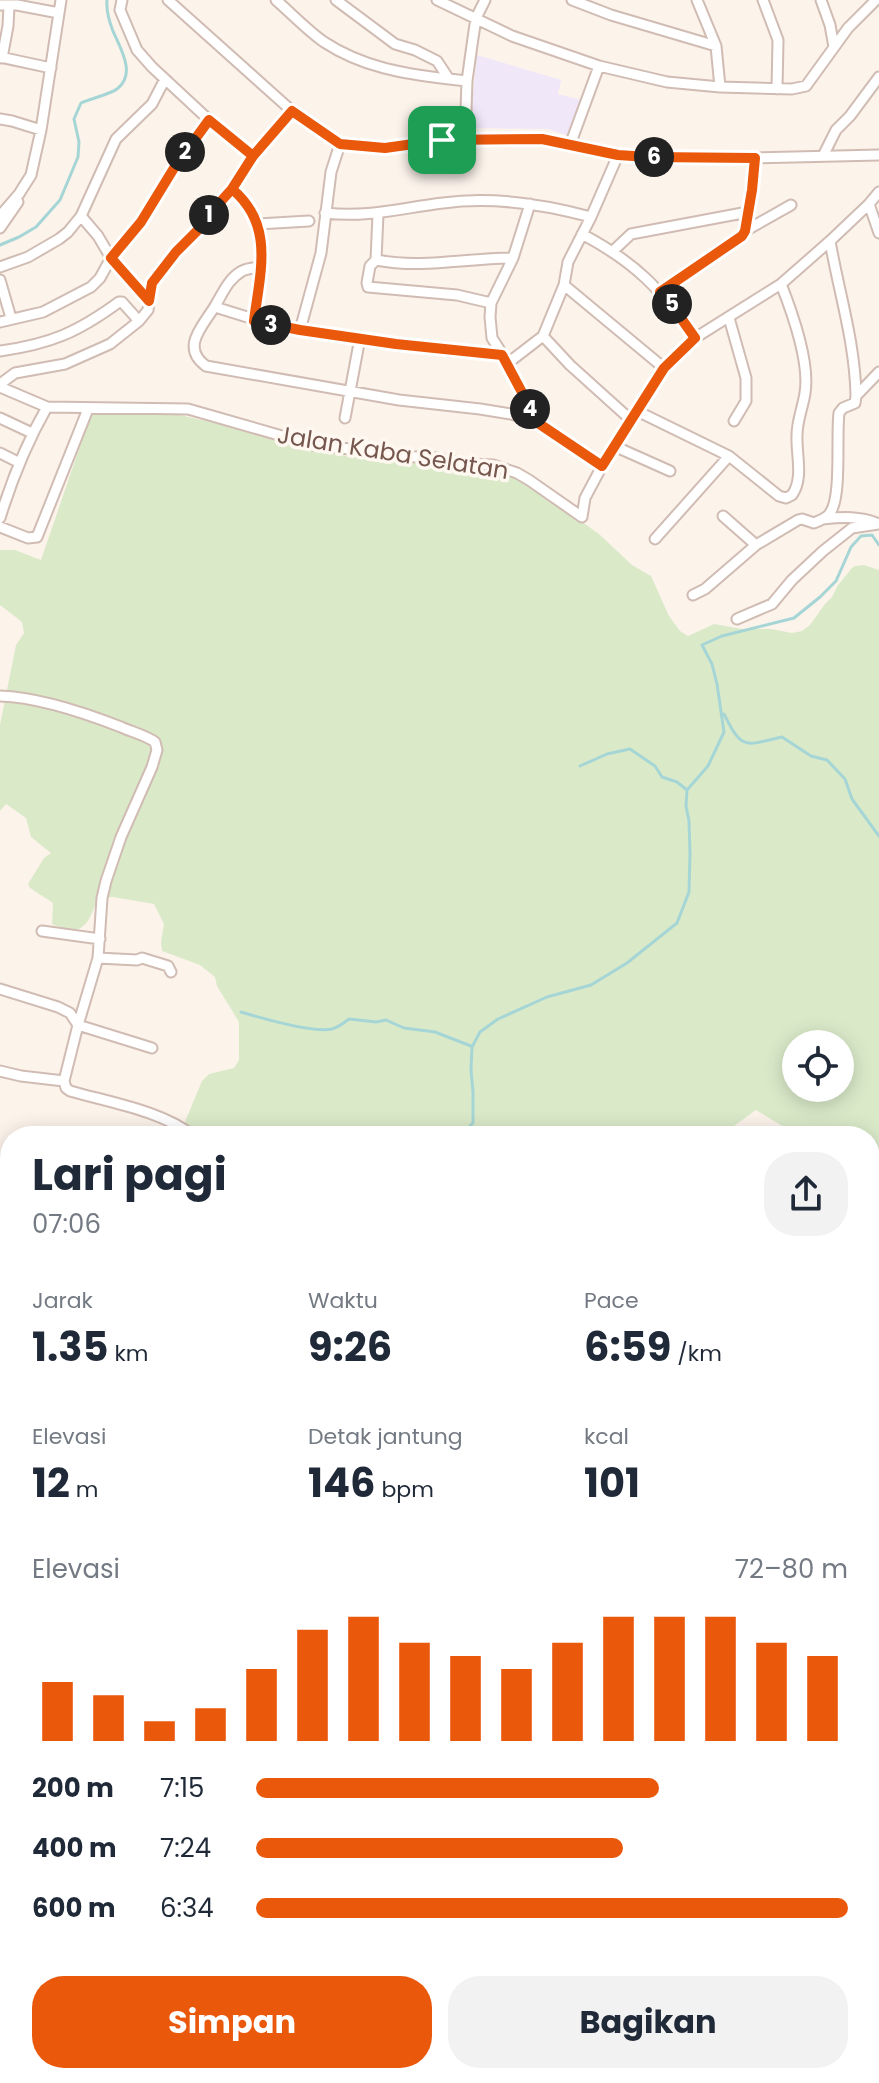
<!DOCTYPE html>
<html lang="id">
<head>
<meta charset="utf-8">
<style>
  :root { --surface:#fff; --page:#f2f2f3; --text:#1f2937; --muted:#747a83; --accent:#ea580c }
  body { margin:0; font-family:Poppins,sans-serif; background:var(--page); color:var(--text); height:100vh; display:flex; flex-direction:column; font-size:30px; white-space:nowrap }
  * { box-sizing:border-box; margin:0 }
  p { font-size:26px; color:var(--muted) }
  .icon { flex:none; width:44px; height:44px; fill:none; stroke:currentColor; stroke-width:2; stroke-linecap:round; stroke-linejoin:round }
  .map { position:relative; flex:1; overflow:hidden }
  .details { position:absolute; left:0px; top:1126px; width:880px; height:958px; display:flex; flex-direction:column; background:var(--surface); border-radius:32px 32px 0 0; box-shadow:0 4px 20px #0003 }
  .details>* { flex:none }
  .tools { position:absolute; left:782px; top:1030px; display:grid; gap:16px }
  .tools a { display:grid; place-items:center; width:72px; height:72px; border-radius:50%; background:var(--surface); box-shadow:0 4px 20px #0003; font-size:40px }
  .pin { position:absolute; display:grid; place-items:center; width:68px; height:68px; color:#fff; margin:-34px; border-radius:16px; box-shadow:0 4px 12px #0006 }
  .km { position:absolute; width:40px; height:40px; margin:-20px; border-radius:50%; background:#222; color:#fff; font-size:22px; line-height:40px; text-align:center }
  .round { display:grid; place-items:center; flex:none; width:84px; height:84px; border-radius:32px; background:var(--page) }
  .summary { display:flex; align-items:center; justify-content:space-between; height:136px; padding:0 32px }
  h1 { font-size:44px; font-weight:700; line-height:60px }
  .figures { display:grid; grid-template-columns:repeat(3,1fr); gap:12px; height:136px; padding:8px 32px }
  .figures div { display:grid; align-content:center }
  .figures b { font-size:40px; font-weight:700 }
  .figures small { font-size:22px; font-weight:400 }
  .figures p { font-size:22px }
  .chart { height:224px; padding:16px 32px }
  .chart p { display:flex; justify-content:space-between }
  .chart svg { width:100%; height:144px; margin-top:8px; stroke:var(--accent); stroke-width:6 }
  .cta { display:flex; gap:16px; margin-top:auto; padding:16px 32px }
  .cta a { flex:1; height:92px; border-radius:32px; background:var(--accent); color:#fff; font-size:32px; font-weight:700; line-height:92px; text-align:center }
  .cta a+a { background:var(--page); color:var(--text) }
  ul { padding:0 32px; list-style:none; font-size:26px }
  li { display:grid; grid-template-columns:128px 96px 1fr; align-items:center; height:60px }
  li i { height:20px; border-radius:10px; background:var(--accent) }
  .map>svg:first-child { display:block }
  .education { fill:#f0e7f9 }
  .green { fill:#daeac9; fill-rule:evenodd }
  .lines { fill:none; stroke-linecap:round; stroke-linejoin:round }
  .stream { stroke:#a6d5d6; stroke-width:3 }
  .minor-casing { stroke:#d0bcb3; stroke-width:13 }
  .minor { stroke:#fff; stroke-width:9 }
  .route-casing { stroke:#fff; stroke-width:16 }
  .route { stroke:#ea580c; stroke-width:10 }
  .labels { text-anchor:middle; stroke-width:7; stroke-linejoin:round; paint-order:stroke }
  .street-label { font-size:24px; fill:#76574e; stroke:#fef8f1 }
</style>
</head>
<body>
<div class="map">
<svg width="879" height="2083" viewBox="0 0 879 2083">
  <rect width="100%" height="100%" fill="#fcf3eb"/>
  <path class="education" d="M 477,55 L 561,80 L 558,94 L 585,101 L 569,136 L 548,129 L 470,128 Z"/>
  <path class="green" d="M 138,413 L 176,414 L 197,419 L 276,437 L 323,452 L 388,462 L 461,465 L 504,471 L 522,479 L 599,534 L 632,565 L 651,576 L 669,616 L 680,631 L 688,636 L 714,624 L 742,629 L 771,629 L 792,633 L 802,631 L 810,625 L 825,604 L 832,597 L 838,585 L 852,568 L 855,566 L 864,565 L 879,570 L 879,1164 L 870,1163 L 870,1136 L 799,1136 L 756,1110 L 720,1136 L 179,1136 L 202,1081 L 209,1074 L 234,1068 L 239,1060 L 239,1022 L 217,986 L 215,977 L 200,965 L 162,951 L 161,942 L 164,924 L 154,904 L 113,897 L 97,898 C 89,926 81,938 52,924 L 53,903 L 30,888 L 28,884 L 44,858 L 51,853 L 31,837 L 26,818 L 6,804 L 0,811 L 0,725 L 16,645 L 24,633 L 22,622 L 0,605 L 0,550 L 15,550 L 41,560 L 91,414 L 115,415 ZM 796,1044 L 840,1044 L 840,1088 L 796,1088 Z
    M 0,1153 L 10,1154 L 10,1691 L 0,1691 Z
    M 870,1804 L 879,1804 L 879,2083 L 117,2083 L 122,2074 L 870,2074 Z"/>
  <g class="lines">
    <path class="stream" d="M 0,245 L 19,237 L 36,227 L 60,200 L 78,157 L 79,142 L 74,119 L 81,103 C 89,99 111,94 117,89 C 137,74 120,48 113,31 C 109,21 106,11 107,0
      M 724,714 C 742,750 744,746 782,737 L 811,756 L 827,760 L 845,779 L 852,799 L 879,836
      M 580,766 L 607,754 L 630,749 L 655,766 L 662,777 L 677,782 L 687,790
      M 241,1012 C 261,1018 314,1033 332,1029 C 339,1027 344,1023 349,1019 L 376,1022 L 386,1020 L 404,1028 L 435,1032 L 471,1046
      M 460,1136 L 473,1123 L 473,1092 L 471,1070 L 472,1047 L 480,1032 L 498,1019 L 547,997 L 591,985 L 627,963 L 677,923 L 689,892 L 690,854 L 689,821 L 686,806 L 687,790 L 708,766 L 724,732 L 717,684 L 712,664 L 702,645 L 722,636 L 794,618 L 820,597 L 836,581 L 851,547 L 861,536 L 872,535 L 879,545
      M 466,2083 L 473,2074"/>
    <g class="minor-casing">
      <path id="minor" d="M 122,0 L 120,10 L 137,50 L 152,67 L 209,120 L 253,156
        M 168,0 L 292,111 L 340,144 L 385,148 L 465,139 L 542,139 L 618,155 L 648,157 L 755,158 L 879,155
        M 276,0 C 292,14 307,30 324,42 C 362,67 404,74 449,79
        M 336,0 L 395,44 L 415,50 L 437,61 L 449,79 L 467,81
        M 437,0 L 512,36 L 599,66 L 667,82 L 720,87 L 792,89 L 806,86 L 848,28 L 876,0
        M 572,0 L 611,15 L 716,46
        M 697,0 L 716,46 L 720,87
        M 763,0 L 778,40 L 777,89
        M 821,0 L 830,25 L 834,47
        M 0,5 L 17,5 L 59,13
        M 0,57 L 51,68
        M 2,58 L 8,26 L 9,6
        M 0,119 L 12,121 L 41,130
        M 465,139 L 467,81 L 473,38 L 476,18 L 485,0
        M 570,145 L 599,66
        M 823,156 L 836,130 L 850,116 L 879,77
        M 232,189 C 275,225 260,272 254,321
        M 530,204 L 513,258 L 491,303 L 490,317 L 492,338 L 508,363 L 535,421
        M 869,204 L 879,233
        M 325,213 C 368,218 401,208 443,203 C 492,196 543,204 591,217
        M 378,214 L 376,260 L 370,266 L 367,283 L 368,287 L 457,295 L 491,303
        M 0,216 L 19,194 L 31,175 L 41,130 L 61,0
        M 81,216 L 98,236 L 111,258 L 149,301
        M 258,224 L 309,221
        M 0,228 L 18,202
        M 745,231 L 791,205
        M 582,234 C 636,263 660,288 695,338
        M 830,241 C 839,293 855,342 856,396
        M 613,251 L 631,234 L 748,212 L 755,158
        M 376,260 C 423,269 466,258 513,258
        M 0,267 L 28,257 L 59,239 L 68,232 L 81,216 L 116,139 L 152,104 L 165,79
        M 261,267 C 254,268 248,268 242,271 C 228,279 223,293 215,306 C 203,326 180,347 206,366 L 399,400 L 480,409 L 511,414 L 535,421 L 602,466
        M 0,280 L 11,318
        M 564,285 L 664,368
        M 660,292 L 737,239 L 745,231 L 748,212
        M 215,307 L 276,326 L 450,351 L 502,355
        M 729,318 L 746,378 L 746,401 L 734,421
        M 0,322 L 43,312 L 91,287 L 100,278 L 111,258 L 141,222 L 174,168 L 209,120
        M 300,330 L 321,253 L 331,172 L 340,144
        M 543,336 L 570,365 L 631,420
        M 0,351 C 51,344 78,332 119,302 L 122,302 L 139,321
        M 508,363 L 543,336 L 564,285 L 568,262 L 591,217 L 618,155
        M 0,384 L 15,373 L 65,364 L 110,344 L 139,321 L 148,310 L 152,283 L 176,252 L 198,230 L 214,209 L 232,189 L 253,156 L 292,111
        M 0,387 L 47,407 L 188,409 L 317,446 L 373,451 L 398,456 L 436,458 L 471,464 L 493,465 L 517,473 L 529,480 L 582,517 L 585,498 L 602,466 L 664,368 L 695,338 L 781,284 L 830,241 L 869,204 L 879,192
        M 637,411 L 729,456 L 779,496 L 786,498 L 792,495 C 804,478 796,455 797,435 C 797,420 803,407 805,393 C 810,363 792,312 781,284
        M 0,418 L 32,433
        M 345,418 L 360,338
        M 614,446 L 670,471
        M 0,453 L 20,463
        M 723,516 L 756,545
        M 0,518 C 12,479 27,442 47,407
        M 823,519 C 843,517 860,516 879,524
        M 0,527 L 28,538 L 37,537 L 88,409
        M 655,539 L 729,456
        M 693,595 L 705,589 L 756,545 L 798,520 L 802,519 L 814,523 C 820,520 826,519 830,513 C 842,497 836,436 839,413 L 843,408 L 855,403 L 856,396 L 879,372
        M 737,619 L 772,604 L 792,580 L 823,551 L 852,528 L 879,524
        M 0,696 C 39,697 85,713 121,727 C 132,732 145,735 155,742 L 157,750 L 152,767 L 121,837 L 106,881 L 102,898 L 98,958 L 78,1025 L 152,1048
        M 42,931 L 100,939
        M 98,958 L 137,960 L 142,958 L 168,966 L 171,972
        M 0,989 L 58,1007 L 70,1013 L 78,1025 L 64,1081
        M 0,1071 L 21,1076 L 64,1081 L 66,1088 L 70,1091 C 108,1102 163,1111 193,1136
        M 870,1200 L 879,1203
        M 10,1419 L 7,1430 L 10,1436
        M 10,1456 L 10,1476
        M 10,1477 L 10,1499
        M 870,1548 L 879,1565
        M 0,1572 L 10,1547
        M 870,1604 L 879,1590
        M 870,1678 L 879,1668
        M 0,1683 L 10,1682
        M 870,1775 L 879,1764
        M 0,1796 L 10,1795
        M 0,1873 L 5,1866 L 3,1843
        M 0,1982 L 10,1988
        M 0,2065 L 10,2050"/>
    </g>
    <use href="#minor" class="minor"/>
  </g>
  <g class="lines">
    <g class="route-casing">
      <path id="route" d="M 442,140 L 385,148 L 340,144 L 292,111 L 253,156 L 232,189 L 214,209 L 198,230 L 176,252 L 152,283 L 149,301 L 111,258 L 141,222 L 174,168 L 209,120 L 253,156 L 232,189 C 275,225 260,272 254,321 L 300,330 L 396,344 L 502,355 L 525,398 L 535,421 L 602,466 L 664,368 L 695,338 L 671,304 L 660,292 L 742,236 L 745,231 L 752,190 L 755,158 L 648,157 L 618,155 L 542,139 L 442,140"/>
    </g>
    <use href="#route" class="route"/>
  </g>
  <g class="labels">
    <g class="street-label">
      <text transform="translate(393 453) rotate(9)" y="8">Jalan Kaba Selatan</text>
    </g>
  </g>
</svg>
<div class="tools">
<a><svg class="icon" aria-label="locate" viewBox="0 0 24 24"><circle cx="12" cy="12" r="6"/><path d="M12 2v4M12 18v4M2 12h4M18 12h4"/></svg></a>
</div>
<div class="pin" style="left:442px;top:140px;background:#1e9e55"><svg class="icon" aria-label="arrive" viewBox="0 0 24 24"><path d="M6 21V4h12l-3 4 3 4H6"/></svg></div>
<b class="km" style="left:209px;top:215px">1</b>
<b class="km" style="left:185px;top:152px">2</b>
<b class="km" style="left:271px;top:325px">3</b>
<b class="km" style="left:530px;top:409px">4</b>
<b class="km" style="left:672px;top:304px">5</b>
<b class="km" style="left:654px;top:157px">6</b>
<section class="details">
<div class="summary"><div><h1>Lari pagi</h1><p>07:06</p></div><a class="round"><svg class="icon" aria-label="share" viewBox="0 0 24 24"><path d="M12 15V3M7 8l5-5 5 5M5 13v7h14v-7"/></svg></a></div>
<div class="figures">
<div><p>Jarak</p><b>1.35<small> km</small></b></div>
<div><p>Waktu</p><b>9:26</b></div>
<div><p>Pace</p><b>6:59<small> /km</small></b></div>
</div>
<div class="figures">
<div><p>Elevasi</p><b>12<small> m</small></b></div>
<div><p>Detak jantung</p><b>146<small> bpm</small></b></div>
<div><p>kcal</p><b>101</b></div>
</div>
<div class="chart"><p><span>Elevasi</span>72–80 m</p>
<svg viewBox="0 0 160 44" preserveAspectRatio="none"><path d="M5 44V26M15 44V30M25 44V38M35 44V34M45 44V22M55 44V10M65 44V6M75 44V14M85 44V18M95 44V22M105 44V14M115 44V6M125 44V6M135 44V6M145 44V14M155 44V18"/></svg>
</div>
<ul>
<li><b>200 m</b>7:15<i style="width:68%"></i></li>
<li><b>400 m</b>7:24<i style="width:62%"></i></li>
<li><b>600 m</b>6:34<i style="width:100%"></i></li>
</ul>
<div class="cta"><a>Simpan</a><a>Bagikan</a></div>
</section>
</div>
</body>
</html>
